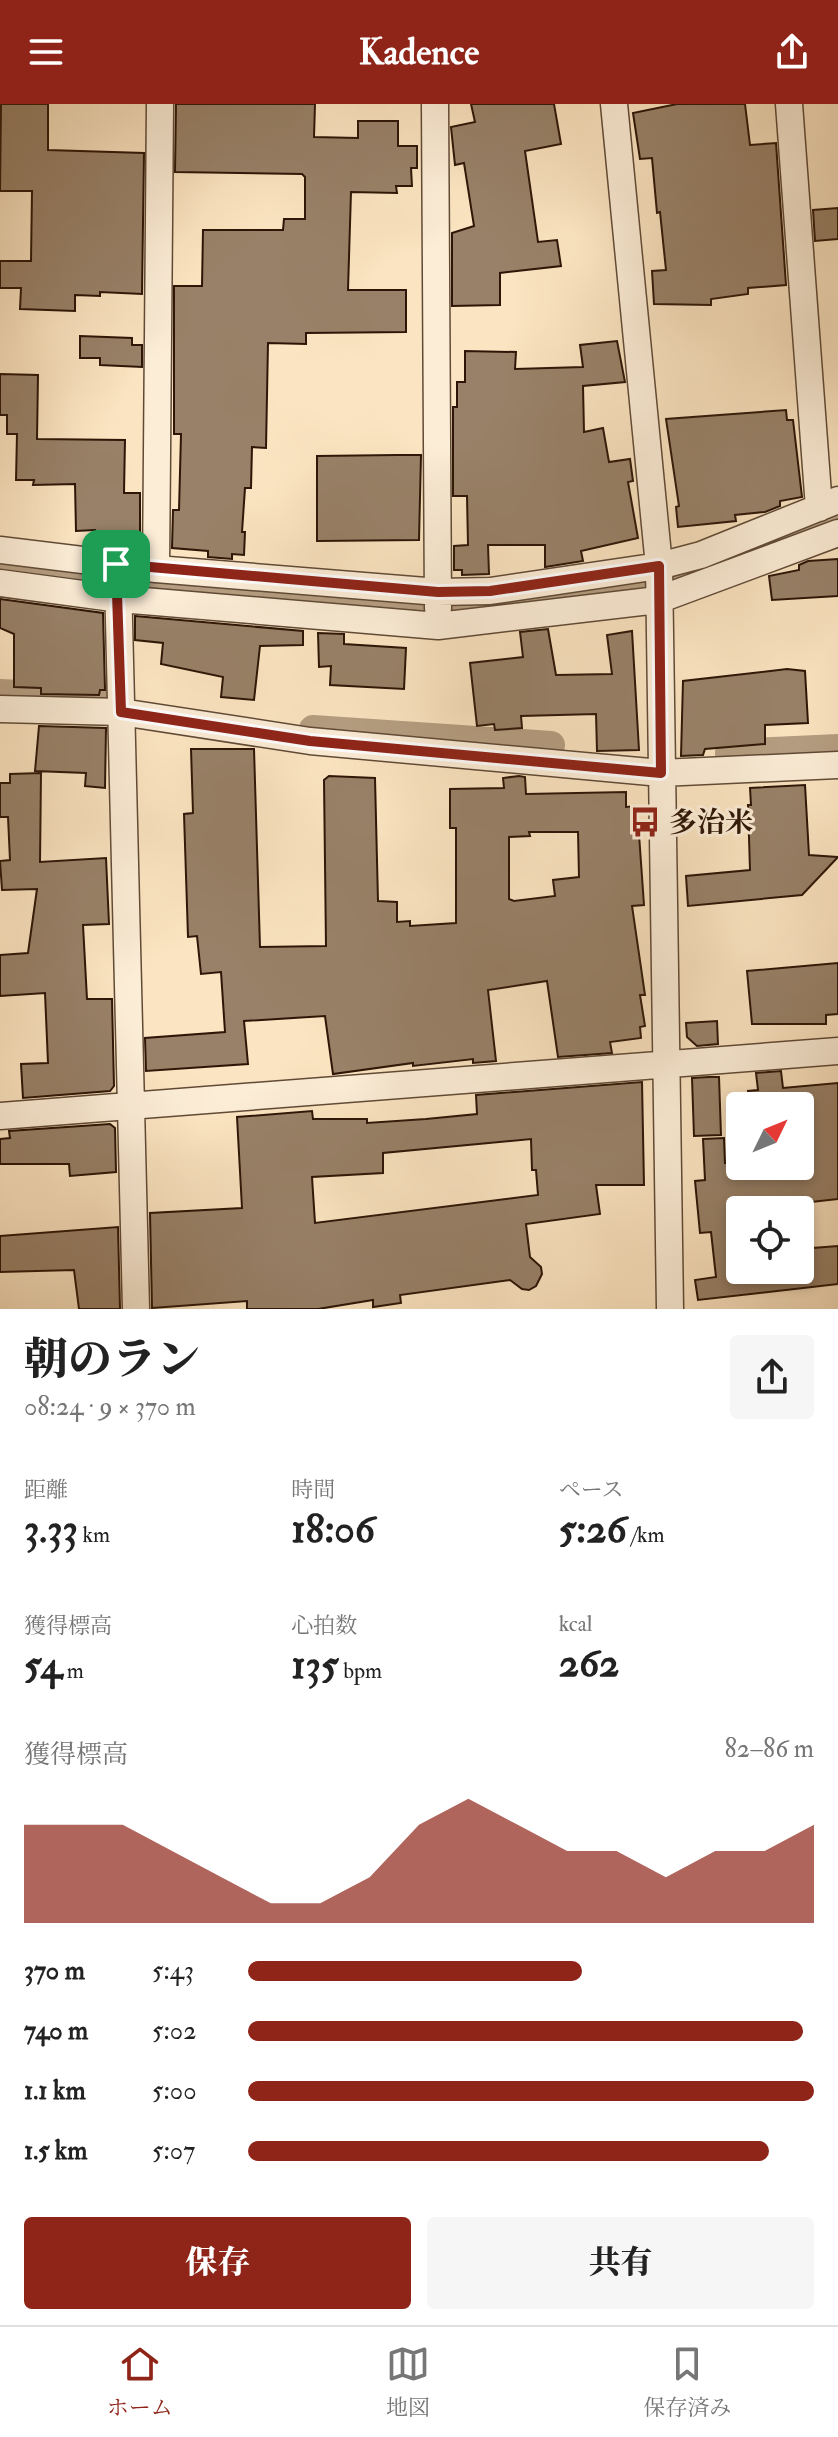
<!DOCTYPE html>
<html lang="ja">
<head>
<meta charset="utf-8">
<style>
  :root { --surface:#fff; --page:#f6f6f6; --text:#222; --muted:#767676; --line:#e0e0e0; --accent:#8f2418 }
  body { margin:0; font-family:"IM FELL Double Pica","Noto Serif JP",serif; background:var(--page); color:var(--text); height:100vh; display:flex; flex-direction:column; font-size:30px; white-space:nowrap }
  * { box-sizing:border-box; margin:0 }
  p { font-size:26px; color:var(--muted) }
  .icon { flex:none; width:44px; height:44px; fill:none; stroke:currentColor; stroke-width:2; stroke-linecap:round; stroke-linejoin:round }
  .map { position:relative; height:1205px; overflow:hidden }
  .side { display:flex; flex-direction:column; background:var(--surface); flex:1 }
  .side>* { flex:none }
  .needle { width:52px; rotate:47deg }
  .buttons { position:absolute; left:726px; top:988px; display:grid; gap:16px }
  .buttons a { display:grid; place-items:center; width:88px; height:88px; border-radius:8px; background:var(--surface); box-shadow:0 4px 12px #0003; font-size:40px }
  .pin { position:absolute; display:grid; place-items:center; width:68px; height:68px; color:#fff; margin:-34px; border-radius:16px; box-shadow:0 4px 12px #0006 }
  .round { display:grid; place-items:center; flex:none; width:84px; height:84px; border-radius:8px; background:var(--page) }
  .headline { display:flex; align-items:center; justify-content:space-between; height:136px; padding:0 24px }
  h1 { font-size:44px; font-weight:800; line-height:60px }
  .metrics { display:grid; grid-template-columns:repeat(3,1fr); gap:12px; height:136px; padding:8px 24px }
  .metrics div { display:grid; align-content:center }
  .metrics b { font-size:40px; font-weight:800 }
  .metrics small { font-size:22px; font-weight:400 }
  .metrics p { font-size:22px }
  .chart { height:224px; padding:16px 24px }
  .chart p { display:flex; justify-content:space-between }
  .chart svg { width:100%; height:144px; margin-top:8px; fill:var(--accent); opacity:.7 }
  .button { display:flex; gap:16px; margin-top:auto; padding:16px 24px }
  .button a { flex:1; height:92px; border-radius:8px; background:var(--accent); color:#fff; font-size:32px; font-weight:800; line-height:92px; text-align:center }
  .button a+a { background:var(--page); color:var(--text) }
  ul { padding:0 24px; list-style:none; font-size:26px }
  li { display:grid; grid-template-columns:128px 96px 1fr; align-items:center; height:60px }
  li i { height:20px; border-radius:10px; background:var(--accent) }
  header { display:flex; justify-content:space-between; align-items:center; height:104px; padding:0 24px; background:var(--accent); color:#fff; font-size:36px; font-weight:800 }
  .dock { display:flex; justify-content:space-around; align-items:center; height:112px; border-top:2px solid var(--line); background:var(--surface); font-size:22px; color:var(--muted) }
  .dock a { display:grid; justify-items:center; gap:4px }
  .dock .selected { color:var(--accent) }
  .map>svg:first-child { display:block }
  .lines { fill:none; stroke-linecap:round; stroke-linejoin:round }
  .canal { stroke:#b59e82; stroke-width:28 }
  .building { fill:#988168; stroke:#2d1607; stroke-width:2; fill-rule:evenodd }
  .minor-casing { stroke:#604a36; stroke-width:29 }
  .minor { stroke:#fcedd7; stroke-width:26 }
  .route-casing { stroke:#fff; stroke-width:16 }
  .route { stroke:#8f2418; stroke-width:10 }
  .labels { text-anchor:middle; stroke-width:6; stroke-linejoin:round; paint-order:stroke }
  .poi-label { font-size:28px; font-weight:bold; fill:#2d1607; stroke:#fcedd7; text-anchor:start }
</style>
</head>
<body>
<header><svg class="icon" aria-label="menu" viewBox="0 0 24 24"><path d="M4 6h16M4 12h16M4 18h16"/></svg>Kadence<svg class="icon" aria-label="share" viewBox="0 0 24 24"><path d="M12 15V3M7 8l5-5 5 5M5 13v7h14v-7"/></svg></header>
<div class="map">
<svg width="838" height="1205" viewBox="0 0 838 1205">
  <rect width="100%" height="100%" fill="#fbe4c1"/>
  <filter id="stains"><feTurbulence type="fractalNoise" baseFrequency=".0025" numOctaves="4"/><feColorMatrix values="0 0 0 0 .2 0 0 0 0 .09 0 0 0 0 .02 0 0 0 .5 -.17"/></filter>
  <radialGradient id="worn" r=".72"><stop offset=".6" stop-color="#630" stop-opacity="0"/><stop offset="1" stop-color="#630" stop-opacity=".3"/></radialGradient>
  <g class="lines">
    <path class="canal" d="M 786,435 L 838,415
      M 0,463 L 308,498 L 429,504 L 487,503 L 684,475
      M 0,589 L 106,594
      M 313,625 L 551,641
      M 729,649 L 838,644"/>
  </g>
  <path class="building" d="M 1,0 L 48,0 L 48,46 L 144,49 L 142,190 L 100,188 L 100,192 L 75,191 L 75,207 L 20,205 L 21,184 L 0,184 L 0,157 L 31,157 L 32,87 L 0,87 Z
    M 176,0 L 315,0 L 314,33 L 358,34 L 358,17 L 398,17 L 398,42 L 417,42 L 417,64 L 411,64 L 412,82 L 396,82 L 397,89 L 351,88 L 348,186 L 406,186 L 406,228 L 306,229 L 306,240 L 268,239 L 266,344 L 252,343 L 251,384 L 245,384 L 242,428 L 245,428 L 244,451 L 232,450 L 232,455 L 208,453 L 208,447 L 172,444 L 173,406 L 179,406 L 181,330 L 174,330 L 174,182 L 202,182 L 203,126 L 283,126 L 284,115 L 305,115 L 305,73 L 302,70 L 175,68 Z
    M 471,0 L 554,0 L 561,40 L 525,47 L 538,138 L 557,136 L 561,162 L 500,169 L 500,201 L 452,202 L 452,129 L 474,122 L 464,59 L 455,61 L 451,23 L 475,18 Z
    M 677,0 L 745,0 L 750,41 L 776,39 L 786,181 L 748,184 L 748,190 L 711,195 L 711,201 L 654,200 L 652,167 L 666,166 L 660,108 L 657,109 L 652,54 L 640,55 L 633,9 Z
    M 838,104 L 838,135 L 815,137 L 813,106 Z
    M 80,232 L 132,234 L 132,241 L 142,241 L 142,263 L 100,261 L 100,254 L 80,254 Z
    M 617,237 L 625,278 L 583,282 L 584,328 L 603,324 L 609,358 L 630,355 L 633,377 L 628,378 L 638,434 L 581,447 L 583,457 L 545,463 L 545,441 L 488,441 L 489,470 L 462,471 L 462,466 L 454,466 L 454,442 L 468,441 L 467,392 L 453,392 L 453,303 L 457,303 L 457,278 L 465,278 L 465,247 L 516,248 L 515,265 L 583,263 L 580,241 Z
    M 0,270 L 38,271 L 37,335 L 125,336 L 124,389 L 140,389 L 140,430 L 95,431 L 95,426 L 76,427 L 75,380 L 33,381 L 34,376 L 16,376 L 17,330 L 7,330 L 7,311 L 0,311 Z
    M 786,306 L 787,316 L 793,316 L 802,393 L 780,397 L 780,402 L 765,408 L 735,411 L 736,417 L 678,423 L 676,403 L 679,402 L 666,315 Z
    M 397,351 L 421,351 L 419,436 L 317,437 L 317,352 Z
    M 838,455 L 838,492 L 772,496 L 769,472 L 799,466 L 799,461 L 808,457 Z
    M 0,495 L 103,509 L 105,586 L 100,586 L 99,591 L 41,590 L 41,584 L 14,583 L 14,530 L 0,524 Z
    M 135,512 L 303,527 L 303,541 L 260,542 L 254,596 L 221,593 L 223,573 L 161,560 L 163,539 L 135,536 Z
    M 548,525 L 556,571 L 612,570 L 607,531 L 632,527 L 639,646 L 597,647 L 596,610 L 521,612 L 522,624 L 495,626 L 494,620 L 477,622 L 470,559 L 523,553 L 520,528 Z
    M 318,529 L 344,530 L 344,540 L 406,544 L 404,585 L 330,581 L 331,562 L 319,563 Z
    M 787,565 L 805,567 L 808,619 L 765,621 L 765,640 L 705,645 L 703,651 L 681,652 L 683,577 Z
    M 39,622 L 106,624 L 105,684 L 85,682 L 86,669 L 35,667 Z
    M 191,645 L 254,645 L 260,843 L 326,842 L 324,676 L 329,672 L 375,674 L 378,797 L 397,798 L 397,818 L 410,817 L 410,822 L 456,819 L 456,724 L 450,724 L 450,685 L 504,684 L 503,674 L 519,672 L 525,673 L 526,690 L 626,688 L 626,703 L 637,702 L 644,801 L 632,802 L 645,891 L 640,891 L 645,922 L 640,923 L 641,934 L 610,938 L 612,949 L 558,953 L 547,877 L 488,886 L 496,957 L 473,959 L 473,955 L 413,962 L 413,959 L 333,970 L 325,912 L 244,917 L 248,960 L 146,967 L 145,934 L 225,928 L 221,868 L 201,870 L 197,832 L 188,833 L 184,710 L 193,709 ZM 529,728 L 578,728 L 579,773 L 553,776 L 555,792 L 514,797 L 509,795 L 509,733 L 530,732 Z
    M 41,669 L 40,758 L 106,754 L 109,820 L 83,821 L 87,895 L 112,895 L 114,982 L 110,987 L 23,994 L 21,960 L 48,959 L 45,889 L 0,892 L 0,851 L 28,849 L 37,785 L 2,786 L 0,757 L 10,756 L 8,713 L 0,713 L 0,679 L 10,679 L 10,670 Z
    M 805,681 L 809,751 L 838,753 L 802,791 L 688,802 L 686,772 L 750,766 L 748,701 L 751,701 L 750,684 Z
    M 838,859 L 838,910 L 826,911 L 826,920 L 752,920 L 747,867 Z
    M 717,917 L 718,940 L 697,942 L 687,933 L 686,919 Z
    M 781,967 L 783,984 L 838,979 L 838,1095 L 740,1106 L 740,1166 L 800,1166 L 800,1145 L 838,1142 L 838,1180 L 698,1196 L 695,1176 L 716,1173 L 711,1128 L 700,1129 L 695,1077 L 705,1076 L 703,1035 L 724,1034 L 725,1059 L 800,1062 L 800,1002 L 749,1002 L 748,987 L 758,986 L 756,969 Z
    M 709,973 L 719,973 L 721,1031 L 694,1032 L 692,974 Z
    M 642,978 L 644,1081 L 596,1081 L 600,1110 L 526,1120 L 530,1153 L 541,1163 L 542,1170 L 536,1182 L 529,1186 L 522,1185 L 510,1176 L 400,1191 L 401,1199 L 373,1203 L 373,1196 L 318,1205 L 247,1205 L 247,1197 L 152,1204 L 150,1109 L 242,1104 L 237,1013 L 312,1007 L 313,1015 L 367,1015 L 367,1019 L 426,1015 L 477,1010 L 476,991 ZM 531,1035 L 532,1066 L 536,1066 L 538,1091 L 315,1119 L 312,1073 L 383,1069 L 383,1049 Z
    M 110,1020 L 115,1024 L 116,1068 L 70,1072 L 69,1060 L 0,1060 L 0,1035 L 10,1034 L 9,1027 Z
    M 118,1123 L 120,1205 L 79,1205 L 74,1166 L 0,1168 L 0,1132 Z"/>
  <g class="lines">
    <g class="minor-casing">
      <path id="minor" d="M 435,0 L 438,504
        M 614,0 L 659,462 L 670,1205
        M 789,0 L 819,404
        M 0,446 L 156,465 L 438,488 L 490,487 L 659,462 L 701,451 L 838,396
        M 156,465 L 160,0
        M 118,477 L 136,1205
        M 0,479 L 120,495 L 438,522 L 658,496 L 838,429
        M 0,605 L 121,608 L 310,637 L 661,669 L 838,661
        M 0,1012 L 838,947"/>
    </g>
    <use href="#minor" class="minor"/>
  </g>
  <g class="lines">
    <g class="route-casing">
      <path id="route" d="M 116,460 L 438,488 L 490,487 L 659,462 L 661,669 L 310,637 L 121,608 Z"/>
    </g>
    <use href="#route" class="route"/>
  </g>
  <defs>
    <g id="bus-bare" transform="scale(2.4)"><path d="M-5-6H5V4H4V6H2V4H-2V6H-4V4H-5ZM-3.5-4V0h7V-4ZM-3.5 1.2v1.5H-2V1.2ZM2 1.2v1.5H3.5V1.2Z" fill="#8f2418" stroke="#fcedd7" stroke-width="2.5" paint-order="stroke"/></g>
  </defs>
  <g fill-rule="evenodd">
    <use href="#bus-bare" x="645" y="718"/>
  </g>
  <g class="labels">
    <g class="poi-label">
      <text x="669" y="728">多治米</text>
    </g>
  </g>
  <rect width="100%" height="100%" filter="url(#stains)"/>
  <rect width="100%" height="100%" fill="url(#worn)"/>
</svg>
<div class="buttons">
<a><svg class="needle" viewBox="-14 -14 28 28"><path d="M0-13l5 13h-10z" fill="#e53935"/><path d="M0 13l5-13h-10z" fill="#767676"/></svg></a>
<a><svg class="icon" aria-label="locate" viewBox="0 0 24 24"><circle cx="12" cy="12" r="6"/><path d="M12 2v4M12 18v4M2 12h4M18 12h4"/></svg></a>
</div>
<div class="pin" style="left:116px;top:460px;background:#1e9e55"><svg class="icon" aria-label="arrive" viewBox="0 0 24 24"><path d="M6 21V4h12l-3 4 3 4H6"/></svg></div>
</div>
<section class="side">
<div class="headline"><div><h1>朝のラン</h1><p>08:24 · 9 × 370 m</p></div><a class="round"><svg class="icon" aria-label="share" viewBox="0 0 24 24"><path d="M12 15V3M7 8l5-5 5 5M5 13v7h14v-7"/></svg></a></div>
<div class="metrics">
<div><p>距離</p><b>3.33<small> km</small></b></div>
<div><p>時間</p><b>18:06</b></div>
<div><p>ペース</p><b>5:26<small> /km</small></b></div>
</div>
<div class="metrics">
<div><p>獲得標高</p><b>54<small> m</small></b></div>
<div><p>心拍数</p><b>135<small> bpm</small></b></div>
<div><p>kcal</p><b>262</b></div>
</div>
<div class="chart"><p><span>獲得標高</span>82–86 m</p>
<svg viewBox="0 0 160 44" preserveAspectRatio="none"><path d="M0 44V14L10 14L20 14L30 22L40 30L50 38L60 38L70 30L80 14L90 6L100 14L110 22L120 22L130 30L140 22L150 22L160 14V44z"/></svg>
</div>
<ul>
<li><b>370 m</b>5:43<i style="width:59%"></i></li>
<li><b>740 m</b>5:02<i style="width:98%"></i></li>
<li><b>1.1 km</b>5:00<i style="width:100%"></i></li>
<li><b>1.5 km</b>5:07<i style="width:92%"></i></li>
</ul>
<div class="button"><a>保存</a><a>共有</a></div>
</section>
<nav class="dock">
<a class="selected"><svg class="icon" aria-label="home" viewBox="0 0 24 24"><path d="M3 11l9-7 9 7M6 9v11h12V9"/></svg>ホーム</a>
<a><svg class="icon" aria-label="map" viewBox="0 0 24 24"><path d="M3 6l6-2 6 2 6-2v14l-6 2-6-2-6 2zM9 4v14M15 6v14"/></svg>地図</a>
<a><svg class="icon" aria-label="saved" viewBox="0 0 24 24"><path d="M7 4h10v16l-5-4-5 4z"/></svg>保存済み</a>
</nav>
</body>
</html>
